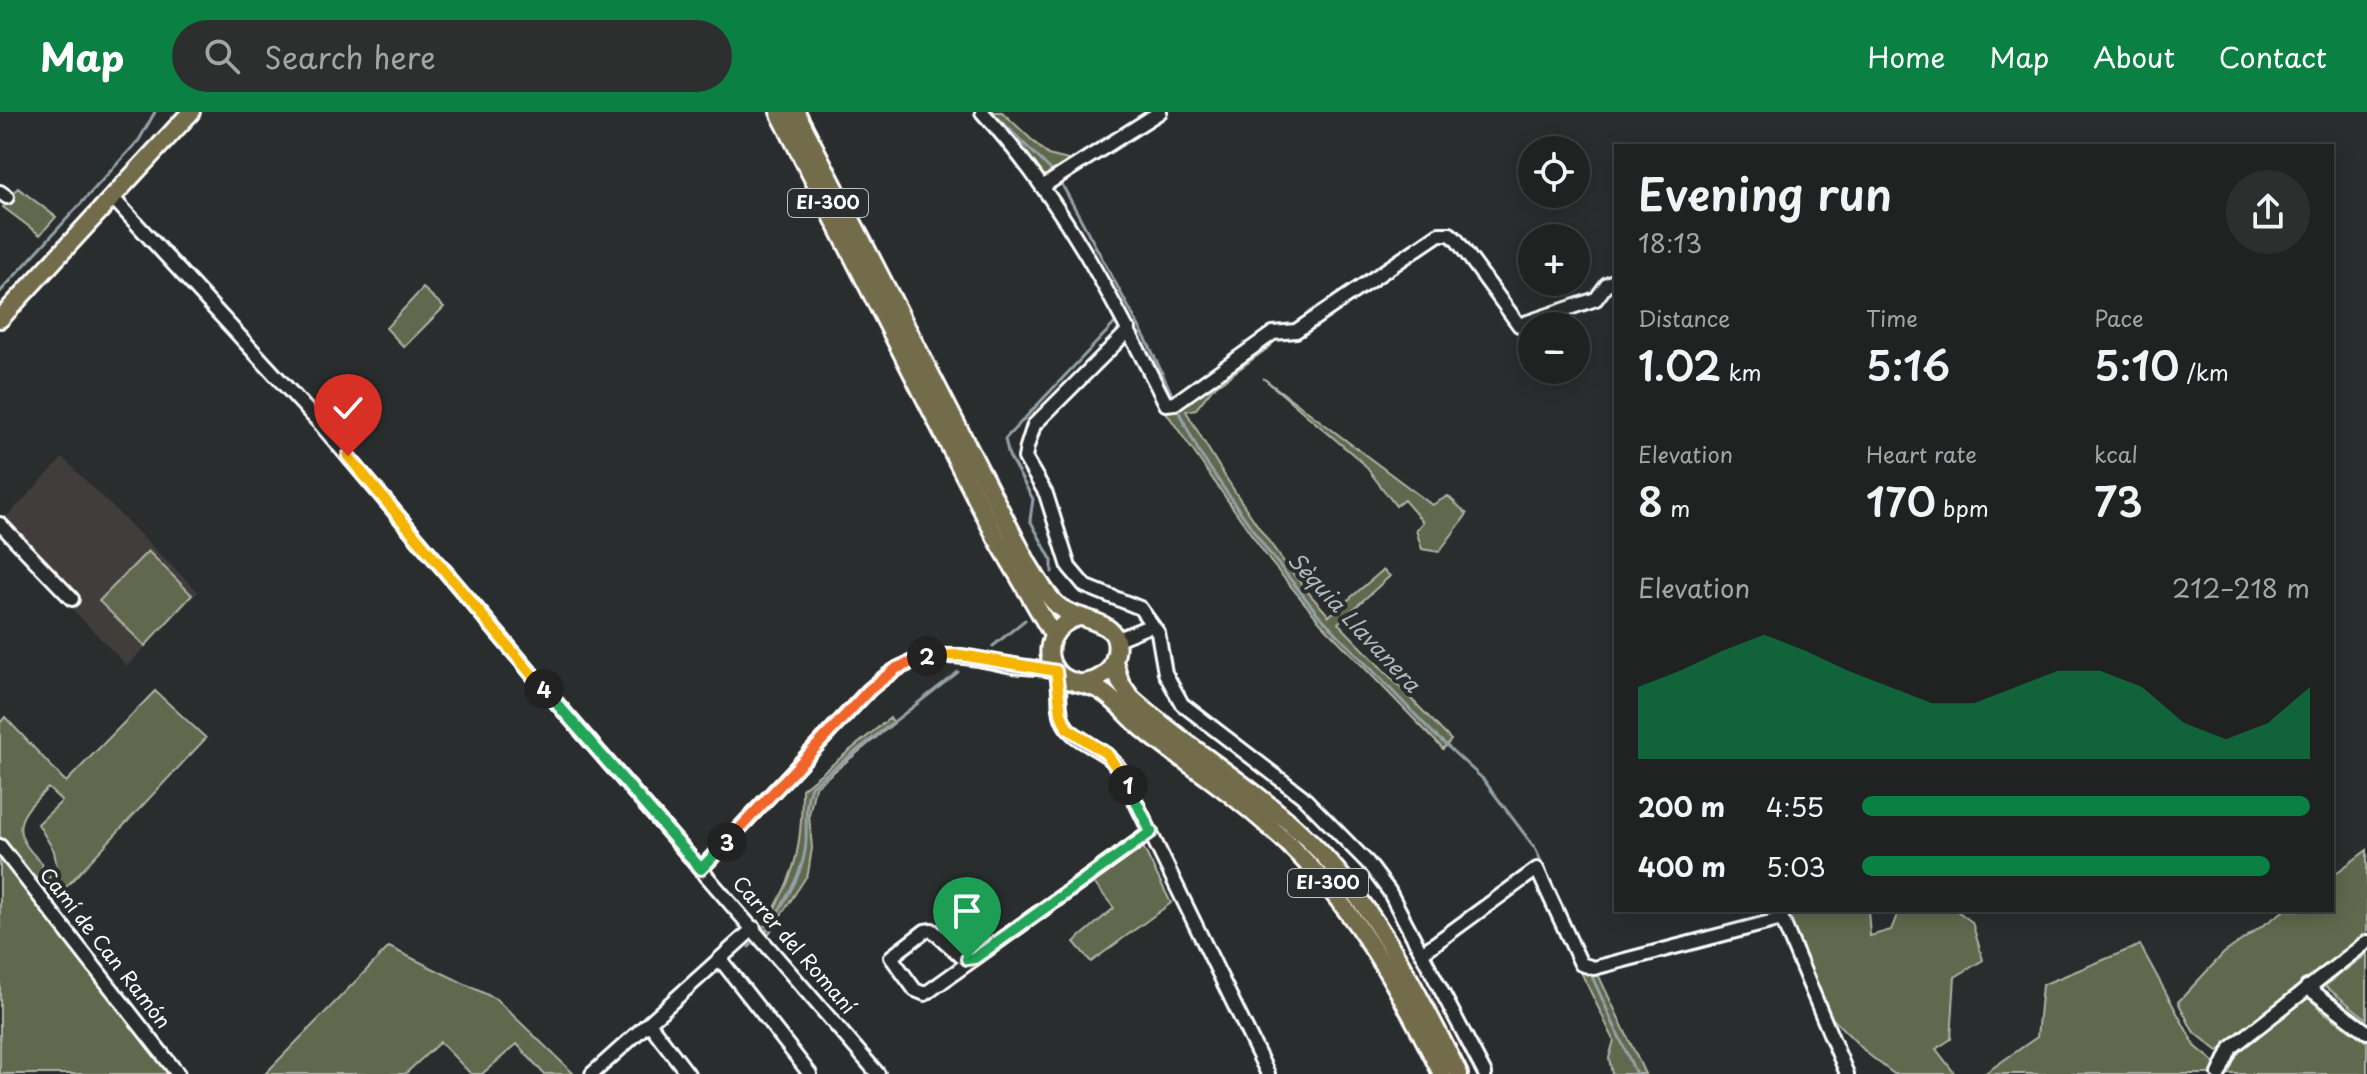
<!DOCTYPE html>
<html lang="en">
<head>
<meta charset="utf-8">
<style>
  :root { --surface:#202222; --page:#2d2f2f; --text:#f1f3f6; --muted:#a2a4a5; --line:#3d3f40; --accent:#0b8043 }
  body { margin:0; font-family:"Playpen Sans",sans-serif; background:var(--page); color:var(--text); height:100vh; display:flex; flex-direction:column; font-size:30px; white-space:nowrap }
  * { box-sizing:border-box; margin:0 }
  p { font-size:26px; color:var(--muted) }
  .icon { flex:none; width:44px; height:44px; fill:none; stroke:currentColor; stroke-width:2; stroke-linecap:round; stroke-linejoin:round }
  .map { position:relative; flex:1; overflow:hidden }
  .sheet { position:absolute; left:1614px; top:32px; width:720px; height:768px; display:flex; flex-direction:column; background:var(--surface); border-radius:0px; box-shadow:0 4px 20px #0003,0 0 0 2px var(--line) }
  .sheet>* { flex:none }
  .fabs { position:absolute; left:1518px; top:24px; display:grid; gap:16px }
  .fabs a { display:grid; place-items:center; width:72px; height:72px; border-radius:50%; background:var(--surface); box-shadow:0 4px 20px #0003,0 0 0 2px var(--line); font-size:40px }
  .pin { position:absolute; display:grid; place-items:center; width:68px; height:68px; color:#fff; margin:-82px -34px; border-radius:50% 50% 50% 0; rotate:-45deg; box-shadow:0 0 8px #0007 }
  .pin .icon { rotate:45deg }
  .km { position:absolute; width:40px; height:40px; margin:-20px; border-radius:50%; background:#222; color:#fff; font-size:22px; line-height:40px; text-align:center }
  .round { display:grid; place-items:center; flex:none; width:84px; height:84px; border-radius:42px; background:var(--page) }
  .head { display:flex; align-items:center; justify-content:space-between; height:136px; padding:0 24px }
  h1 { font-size:44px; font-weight:600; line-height:60px }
  .stats { display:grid; grid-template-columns:repeat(3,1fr); gap:12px; height:136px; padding:8px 24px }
  .stats div { display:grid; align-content:center }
  .stats b { font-size:40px; font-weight:600 }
  .stats small { font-size:22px; font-weight:400 }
  .stats p { font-size:22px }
  .chart { height:224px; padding:16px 24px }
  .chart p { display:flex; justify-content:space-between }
  .chart svg { width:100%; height:144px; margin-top:8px; fill:var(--accent); opacity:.7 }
  ul { padding:0 24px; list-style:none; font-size:26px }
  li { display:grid; grid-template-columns:128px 96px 1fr; align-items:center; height:60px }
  li i { height:20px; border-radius:10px; background:var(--accent) }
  header { display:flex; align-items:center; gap:48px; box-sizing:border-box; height:112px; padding:0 40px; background:var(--accent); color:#fff }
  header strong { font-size:38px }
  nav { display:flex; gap:44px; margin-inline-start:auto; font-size:28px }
  .search { width:560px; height:72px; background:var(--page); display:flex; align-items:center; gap:20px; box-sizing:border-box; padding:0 28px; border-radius:44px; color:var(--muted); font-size:30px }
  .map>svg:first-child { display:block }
  .built { fill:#403d3b }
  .green { fill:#60674e; stroke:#b0b3a6; stroke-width:2 }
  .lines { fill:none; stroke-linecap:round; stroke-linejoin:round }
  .stream { stroke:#94a1a9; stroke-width:3 }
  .minor-casing { stroke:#fff; stroke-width:18 }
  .major-casing { stroke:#fff; stroke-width:22 }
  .minor { stroke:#2a2d2e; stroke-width:12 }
  .major { stroke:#736c4b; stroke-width:16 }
  .split-1-casing { stroke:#fff; stroke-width:16 }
  .split-2-casing { stroke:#fff; stroke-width:16 }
  .split-3-casing { stroke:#fff; stroke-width:16 }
  .split-4-casing { stroke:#fff; stroke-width:16 }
  .split-5-casing { stroke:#fff; stroke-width:16 }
  .split-1 { stroke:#22a559; stroke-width:10 }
  .split-2 { stroke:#f5b400; stroke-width:10 }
  .split-3 { stroke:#f0652b; stroke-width:10 }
  .split-4 { stroke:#22a559; stroke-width:10 }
  .split-5 { stroke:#f5b400; stroke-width:10 }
  .labels { text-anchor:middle; stroke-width:8; stroke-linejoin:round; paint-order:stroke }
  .shield { fill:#2a2d2e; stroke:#bfc0c0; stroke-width:2 }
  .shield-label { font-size:18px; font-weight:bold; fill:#fff }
  .street-label { font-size:20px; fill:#fff; stroke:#2a2d2e }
  .water-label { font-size:22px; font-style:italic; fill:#aeb9bf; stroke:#2a2d2e }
</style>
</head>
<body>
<header>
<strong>Map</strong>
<div class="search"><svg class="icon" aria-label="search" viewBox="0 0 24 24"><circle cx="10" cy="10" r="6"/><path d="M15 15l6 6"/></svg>Search here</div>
<nav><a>Home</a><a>Map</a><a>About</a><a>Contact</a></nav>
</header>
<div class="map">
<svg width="2367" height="962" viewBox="0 0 2367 962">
  <rect width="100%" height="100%" fill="#2a2d2e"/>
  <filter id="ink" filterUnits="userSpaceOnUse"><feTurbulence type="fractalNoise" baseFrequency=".0125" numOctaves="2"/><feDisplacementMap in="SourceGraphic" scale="16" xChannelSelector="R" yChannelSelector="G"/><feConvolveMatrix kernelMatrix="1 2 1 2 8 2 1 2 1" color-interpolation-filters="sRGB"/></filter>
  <g filter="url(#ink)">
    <path class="built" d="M 63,346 L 198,480 L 127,554 L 0,422 L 0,412 Z"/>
    <path class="green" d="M 985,0 L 1002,0 L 1048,43 L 1076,50 L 1043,70 Z
      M 18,76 L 56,105 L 40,123 L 3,95 Z
      M 423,176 L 444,195 L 404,235 L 386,216 Z
      M 1269,229 L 1271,234 L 1212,277 L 1196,297 L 1186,299 C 1227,371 1273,443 1329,504 L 1383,458 L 1390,464 L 1338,511 L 1451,628 L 1443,637 L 1321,511 L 1270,449 L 1161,293 L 1174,299 Z
      M 1263,266 L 1432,393 L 1448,384 L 1467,402 L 1439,440 L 1422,437 L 1416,418 L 1423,410 L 1404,388 L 1396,394 L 1363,351 Z
      M 148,439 L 192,483 L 145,534 L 99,489 Z
      M 155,579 L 206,626 L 50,792 L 39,778 L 57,756 L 54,739 L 38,712 L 62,689 L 48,676 C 17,705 8,719 42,751 L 43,760 L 32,769 L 0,726 L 0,611 L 5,605 L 66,670 Z
      M 890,606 L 894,611 L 815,675 L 809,703 L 812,736 L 808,762 L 768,823 L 762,818 C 795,765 802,739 802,677 Z
      M 1143,735 L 1171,791 L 1091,850 L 1074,830 L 1114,796 L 1094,771 Z
      M 0,738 L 169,962 L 0,962 Z
      M 2367,738 L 2367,826 L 2218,939 L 2193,919 L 2178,890 L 2224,841 L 2285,798 L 2332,798 L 2332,764 Z
      M 1785,798 L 1868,798 L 1870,824 L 1891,818 L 1899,798 L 1956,798 L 1972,810 L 1983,848 L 1955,865 L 1951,927 L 1936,937 L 1955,962 L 1894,962 L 1868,942 L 1827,901 L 1783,800 Z
      M 2140,833 L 2195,934 L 2218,953 L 2215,962 L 1984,962 L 2037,925 L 2042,873 Z
      M 389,835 L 496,887 L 574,962 L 544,962 L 517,932 L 482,962 L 471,962 L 440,930 L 405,962 L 265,962 Z
      M 2367,842 L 2367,907 L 2325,874 Z
      M 1579,856 L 1597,860 L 1645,962 L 1612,962 L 1609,946 L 1614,928 Z
      M 2307,884 L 2322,899 L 2367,930 L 2367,962 L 2225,962 L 2241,937 Z"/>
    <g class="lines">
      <path class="stream" d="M 992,0 L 1054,61
        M 1059,67 L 1148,231 L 1174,287
        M 0,180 L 139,28 L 155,0
        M 1176,294 L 1200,342 L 1267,438 L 1318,502 L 1434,622 L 1483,667 L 1535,736 L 1586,849
        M 1052,460 L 1052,449 L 1030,408 L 1033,387 L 1009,344 L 1005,327 L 1115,211
        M 993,534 L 1025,508
        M 766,820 C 782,792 805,762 806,729 C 807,709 804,693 811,674 L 958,560
        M 749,835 L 758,827
        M 1590,860 L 1636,962"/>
      <g class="minor-casing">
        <path id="minor" d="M 982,0 C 1061,85 1114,189 1166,292 L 1175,291 L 1273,221 L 1296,219 L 1439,122 L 1450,122 L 1456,127 L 1519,213 L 1596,187 L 1607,172 L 1616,168
          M 1042,75 L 1160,0
          M 0,80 L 7,85
          M 112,85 L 322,314 L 555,589 L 878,962
          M 1129,218 L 1034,313 L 1027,335 L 1025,346 L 1046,382 L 1069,455 L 1085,474 L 1140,496 L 1158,521 L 1165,561 L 1182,592 L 1302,684 L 1368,751 L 1389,779 L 1485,962
          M 0,412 L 72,487
          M 1115,528 L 1152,513
          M 1058,560 C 1061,575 1057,592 1062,606 C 1071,632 1104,634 1119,656 L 1268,962
          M 0,734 L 178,962
          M 701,757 L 869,578 C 919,532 953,542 1013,554 C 1028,556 1042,555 1056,559
          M 1422,841 L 1537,757 L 1581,852 L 1594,856 L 1782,807 L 1847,962
          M 975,846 L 962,845 L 932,818 L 925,819 L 891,845 L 915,878 L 925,882 L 1151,720
          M 720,847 L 810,962
          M 2307,875 L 2367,920
          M 649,911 L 688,962
          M 592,962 L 754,816
          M 2219,962 L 2231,936 L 2367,830"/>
      </g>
      <g class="major-casing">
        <path id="major" d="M 779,0 L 997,427 L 1053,523
          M 796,0 L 1028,452 C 1037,466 1045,482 1057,493 C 1078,512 1131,504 1113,551 C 1108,564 1096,569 1083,571
          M 0,207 L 191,0
          M 1080,505 C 1055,510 1039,538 1057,560 C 1069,573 1087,570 1101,579 C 1116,588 1128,604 1141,615 C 1163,634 1186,649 1209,666 C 1331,755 1376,831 1442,962
          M 1114,549 L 1120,570 L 1131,586 C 1184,634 1246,670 1299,719 C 1372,786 1414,874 1459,962"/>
      </g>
      <use href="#minor" class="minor"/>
      <use href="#major" class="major"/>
    </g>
  </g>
  <g class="lines" filter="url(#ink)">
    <g class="split-1-casing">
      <path id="split-1" d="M 967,847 L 975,846 L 1151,720 L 1128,673"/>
    </g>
    <g class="split-2-casing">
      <path id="split-2" d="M 927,544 L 961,543 L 1056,559 L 1061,602 L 1067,616 L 1107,642 L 1128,673"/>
    </g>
    <g class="split-3-casing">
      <path id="split-3" d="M 727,730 L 869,578 L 897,556 L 927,544"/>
    </g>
    <g class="split-4-casing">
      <path id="split-4" d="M 544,577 L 701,757 L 727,730"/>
    </g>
    <g class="split-5-casing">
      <path id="split-5" d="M 348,344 L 544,577"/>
    </g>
    <use href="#split-1" class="split-1"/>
    <use href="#split-2" class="split-2"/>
    <use href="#split-3" class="split-3"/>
    <use href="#split-4" class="split-4"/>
    <use href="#split-5" class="split-5"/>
  </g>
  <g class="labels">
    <g class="shield">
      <rect x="788" y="77" width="80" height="28" rx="6"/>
      <rect x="1288" y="757" width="80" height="28" rx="6"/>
    </g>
    <g class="shield-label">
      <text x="828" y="97">EI-300</text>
      <text x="1328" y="777">EI-300</text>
    </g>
    <g class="street-label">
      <text transform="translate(794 833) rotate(49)" y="7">Carrer del Romaní</text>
      <text transform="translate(105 836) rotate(52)" y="7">Camí de Can Ramón</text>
    </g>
    <g class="water-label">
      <text transform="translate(1354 510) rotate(47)" y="8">Sèquia Llavanera</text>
    </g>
  </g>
</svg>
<div class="fabs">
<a><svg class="icon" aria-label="locate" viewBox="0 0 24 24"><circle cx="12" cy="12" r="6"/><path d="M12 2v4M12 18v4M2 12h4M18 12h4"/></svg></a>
<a>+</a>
<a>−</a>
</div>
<div class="pin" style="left:967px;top:847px;background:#1e9e55"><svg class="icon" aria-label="arrive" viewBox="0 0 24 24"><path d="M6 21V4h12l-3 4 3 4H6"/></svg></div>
<div class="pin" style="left:348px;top:344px;background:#d93025"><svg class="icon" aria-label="check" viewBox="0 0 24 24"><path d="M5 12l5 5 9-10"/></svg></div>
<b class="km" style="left:1128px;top:673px">1</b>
<b class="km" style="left:927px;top:544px">2</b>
<b class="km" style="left:727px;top:730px">3</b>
<b class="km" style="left:544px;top:577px">4</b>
<section class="sheet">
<div class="head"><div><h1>Evening run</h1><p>18:13</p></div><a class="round"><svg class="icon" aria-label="share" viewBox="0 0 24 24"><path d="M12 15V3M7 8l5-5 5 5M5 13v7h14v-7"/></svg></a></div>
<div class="stats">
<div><p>Distance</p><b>1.02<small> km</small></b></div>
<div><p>Time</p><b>5:16</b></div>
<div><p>Pace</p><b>5:10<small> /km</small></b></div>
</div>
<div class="stats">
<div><p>Elevation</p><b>8<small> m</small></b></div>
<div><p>Heart rate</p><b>170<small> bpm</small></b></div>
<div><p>kcal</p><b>73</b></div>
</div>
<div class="chart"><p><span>Elevation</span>212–218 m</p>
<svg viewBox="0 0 160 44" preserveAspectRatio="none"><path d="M0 44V22L10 17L20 11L30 6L40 11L50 17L60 22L70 27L80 27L90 22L100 17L110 17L120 22L130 33L140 38L150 33L160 22V44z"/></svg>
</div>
<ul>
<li><b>200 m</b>4:55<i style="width:100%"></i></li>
<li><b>400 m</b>5:03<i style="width:91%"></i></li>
</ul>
</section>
</div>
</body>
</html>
